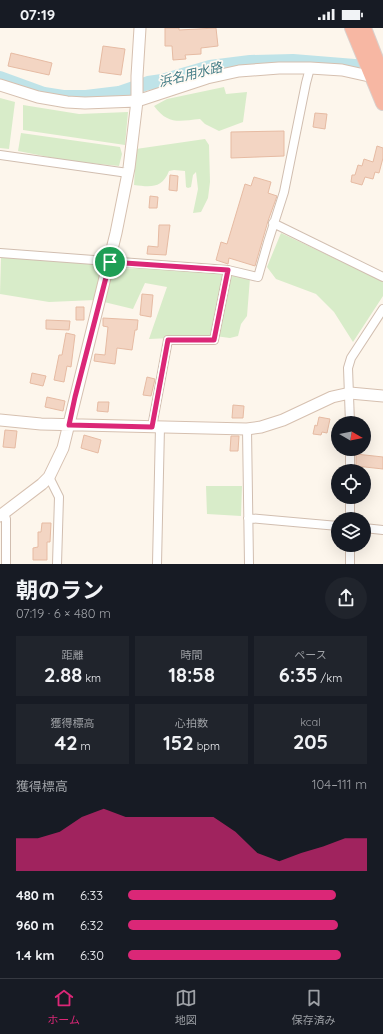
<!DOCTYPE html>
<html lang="ja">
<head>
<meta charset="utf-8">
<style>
  :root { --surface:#171b24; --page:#20242c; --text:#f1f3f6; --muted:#9ea1a6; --line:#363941; --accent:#db2777 }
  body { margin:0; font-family:Quicksand,"Noto Sans JP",sans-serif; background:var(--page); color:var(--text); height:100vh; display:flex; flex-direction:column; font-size:15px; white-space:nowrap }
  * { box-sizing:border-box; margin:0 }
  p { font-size:13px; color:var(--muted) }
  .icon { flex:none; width:22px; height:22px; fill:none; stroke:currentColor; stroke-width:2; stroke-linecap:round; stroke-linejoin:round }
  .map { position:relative; height:536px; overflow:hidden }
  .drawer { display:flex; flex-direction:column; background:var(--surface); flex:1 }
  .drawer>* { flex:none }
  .needle { width:26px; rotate:99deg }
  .buttons { position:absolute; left:331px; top:388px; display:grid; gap:8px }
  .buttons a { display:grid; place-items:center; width:40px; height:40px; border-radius:50%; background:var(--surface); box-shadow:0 4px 16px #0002; font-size:20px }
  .pin { position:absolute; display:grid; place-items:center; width:34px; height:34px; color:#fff; margin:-17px; border:2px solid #fff; border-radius:50%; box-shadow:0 1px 4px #0007 }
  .round { display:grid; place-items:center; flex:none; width:42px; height:42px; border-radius:21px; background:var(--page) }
  .head { display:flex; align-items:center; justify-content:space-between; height:68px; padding:0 16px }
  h1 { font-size:22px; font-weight:700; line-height:30px }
  .stats { display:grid; grid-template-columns:repeat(3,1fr); gap:6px; height:68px; padding:4px 16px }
  .stats div { display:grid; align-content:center; border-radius:0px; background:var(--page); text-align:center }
  .stats b { font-size:20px; font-weight:700 }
  .stats small { font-size:11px; font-weight:400 }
  .stats p { font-size:11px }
  .chart { height:112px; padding:8px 16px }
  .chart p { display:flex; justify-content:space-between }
  .chart svg { width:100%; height:72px; margin-top:4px; fill:var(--accent); opacity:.7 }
  ul { padding:0 16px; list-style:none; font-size:13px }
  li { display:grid; grid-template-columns:64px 48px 1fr; align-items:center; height:30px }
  li i { height:10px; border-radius:5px; background:var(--accent) }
  .status { display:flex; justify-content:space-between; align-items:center; height:28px; padding:0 20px; background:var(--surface); direction:ltr }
  .status svg { height:11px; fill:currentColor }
  .dock { display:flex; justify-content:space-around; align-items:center; height:56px; border-top:1px solid var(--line); background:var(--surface); font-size:11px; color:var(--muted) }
  .dock a { display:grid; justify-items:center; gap:2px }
  .dock .on { color:var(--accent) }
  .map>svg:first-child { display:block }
  .green { fill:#d8ecc9 }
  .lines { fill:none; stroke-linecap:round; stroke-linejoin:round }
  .river { stroke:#bfe3e8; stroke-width:14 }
  .building { fill:#f3d5c3; stroke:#e6bba3 }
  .street-casing { stroke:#d1beb0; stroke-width:10 }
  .secondary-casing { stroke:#d6c0b0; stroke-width:13 }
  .highway-casing { stroke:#dad1cd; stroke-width:16 }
  .street { stroke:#fff; stroke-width:8 }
  .secondary { stroke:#fff; stroke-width:11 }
  .highway { stroke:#f7b7a3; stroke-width:14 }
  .route-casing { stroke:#fff; stroke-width:8 }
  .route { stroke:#db2777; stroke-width:5 }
  .labels { text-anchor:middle; stroke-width:3.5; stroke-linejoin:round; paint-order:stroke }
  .water-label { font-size:13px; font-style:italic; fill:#437c86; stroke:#fffaf3 }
</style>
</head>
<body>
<div class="status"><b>07:19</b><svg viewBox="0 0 49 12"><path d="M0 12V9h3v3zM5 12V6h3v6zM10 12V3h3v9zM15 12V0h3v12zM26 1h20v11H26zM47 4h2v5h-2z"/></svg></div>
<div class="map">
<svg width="383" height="536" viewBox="0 0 383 536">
  <rect width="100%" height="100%" fill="#fdf6ec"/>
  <path class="green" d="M 224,59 L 226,66 L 247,64 L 243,94 L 219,103 L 205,96 L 200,91 C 179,93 168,97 154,78 L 167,71 Z
    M 0,70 L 15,74 L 9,121 L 0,120 Z
    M 23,77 L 79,86 L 128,84 L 125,117 L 23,102 Z
    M 21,105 L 120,119 L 122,126 L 119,138 L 69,133 L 18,123 Z
    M 205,111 L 209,117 L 210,154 L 208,170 L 201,184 L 193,185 L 198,161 L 196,144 L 193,147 L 191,159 L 188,160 L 186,159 L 185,143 L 174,142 L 169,143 C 162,161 150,159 134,157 L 136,121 Z
    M 281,205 L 383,253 L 383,268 L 353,314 L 334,284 L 316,266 L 276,251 L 267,239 Z
    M 1,229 L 104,236 L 95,272 L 49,274 L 0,266 Z
    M 167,239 L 250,250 L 247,288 L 241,296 L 238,308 L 230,310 L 215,308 L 149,311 L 167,259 L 145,255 L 133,281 L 104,274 L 112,241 Z
    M 206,458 L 242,458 L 241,488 L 207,486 Z"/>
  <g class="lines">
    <path class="river" d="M 0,50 L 44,66 L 63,69 L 86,69 L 119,65 L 148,55 L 162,53 L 210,39 L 250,34 L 293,33 L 379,40"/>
  </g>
  <path class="building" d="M 165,0 L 179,0 L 179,2 L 216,0 L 218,18 L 201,20 L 201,26 L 185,27 L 186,31 L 173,32 L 172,18 L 165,18 Z
    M 103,18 L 125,21 L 121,47 L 99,44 Z
    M 11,25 L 52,35 L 49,47 L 8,38 Z
    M 315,85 L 327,86 L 325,101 L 313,99 Z
    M 284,103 L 284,128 L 231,130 L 231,104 Z
    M 377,118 L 383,120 L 383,130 L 379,145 L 375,144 L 373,151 L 365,149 L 362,157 L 351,154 L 352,147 L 355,147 L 358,137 L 362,138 L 364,131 L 373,134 Z
    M 170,147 L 178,148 L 177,163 L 169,162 Z
    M 254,149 L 271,154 L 268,165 L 277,168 L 268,193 L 255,238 L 229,230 L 228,236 L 216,232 L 221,214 L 227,216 L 245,156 L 251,158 Z
    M 150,168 L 158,169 L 157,180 L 149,180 Z
    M 159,197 L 170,197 L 166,227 L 147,226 L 148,218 L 158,219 Z
    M 142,266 L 153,267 L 151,289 L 140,287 Z
    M 76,279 L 84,279 L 84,292 L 76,292 Z
    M 103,290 L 138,292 L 137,302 L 135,302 L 132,322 L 117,320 L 115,336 L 94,333 L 95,326 L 105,327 L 108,299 L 103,298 Z
    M 46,292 L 70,293 L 69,302 L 46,301 Z
    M 66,305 L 75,307 L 71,339 L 67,338 L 64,354 L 54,352 L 59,327 L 62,327 Z
    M 32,345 L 46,348 L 43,358 L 30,355 Z
    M 147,349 L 155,351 L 151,368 L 143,367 Z
    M 47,369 L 65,373 L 63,383 L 45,379 Z
    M 98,374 L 109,374 L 108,384 L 97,383 Z
    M 233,377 L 244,378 L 243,390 L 232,390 Z
    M 319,389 L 330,391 L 327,405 L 322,404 L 321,407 L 313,406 L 315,397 L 317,398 Z
    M 5,402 L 17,403 L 15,420 L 3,419 Z
    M 84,407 L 101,412 L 98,425 L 81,420 Z
    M 231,408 L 239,408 L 238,423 L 230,423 Z
    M 356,426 L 383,429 L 383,441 L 356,438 Z
    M 42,495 L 51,495 L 50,514 L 47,514 L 47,532 L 33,532 L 33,520 L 38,519 L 38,504 L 41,504 Z"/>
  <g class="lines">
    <g class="street-casing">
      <path id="street" d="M 0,127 L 128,145
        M 273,195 L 383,249
        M 0,225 L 228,242 L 258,249 L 268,214 L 284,164 L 306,55 L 310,40
        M 350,395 L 348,340 L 351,330 L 383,281
        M 152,399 L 168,312 L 214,312 L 228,242
        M 247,401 L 249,536
        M 350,421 L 350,443
        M 49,449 L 59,469 L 57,536
        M 350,469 L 350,491
        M 4,485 L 6,491 L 6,536
        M 248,490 L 338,498
        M 364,500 L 383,502
        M 350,517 L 350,536
        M 157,536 L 160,399"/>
    </g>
    <g class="secondary-casing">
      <path id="secondary" d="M 0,57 L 38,69 L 67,74 L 85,75 L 137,73 L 207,50 L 239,43 L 279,40 L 310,40 L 342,42 L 378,50
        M 0,392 L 41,396 L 247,401 L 261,399 L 283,392 L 332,369 L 350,365 L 383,368
        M 0,488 L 42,456 L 49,449 L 63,420 L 116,205 L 129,140 L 137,73 L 137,48 L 140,0"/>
    </g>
    <g class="highway-casing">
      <path id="highway" d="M 352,0 L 383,75
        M 364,0 L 383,49"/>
    </g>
    <use href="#street" class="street"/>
    <use href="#secondary" class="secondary"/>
    <use href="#highway" class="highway"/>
  </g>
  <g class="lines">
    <g class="route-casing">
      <path id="route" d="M 110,234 L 228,242 L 214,312 L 168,312 L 152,399 L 69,397 L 75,369 Z"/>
    </g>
    <use href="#route" class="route"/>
  </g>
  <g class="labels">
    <g class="water-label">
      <text transform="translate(190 46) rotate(-14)" y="5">浜名用水路</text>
    </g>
  </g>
</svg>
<div class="buttons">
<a><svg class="needle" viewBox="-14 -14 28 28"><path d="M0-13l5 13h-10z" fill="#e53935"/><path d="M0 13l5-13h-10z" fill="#9ea1a6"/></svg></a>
<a><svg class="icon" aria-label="locate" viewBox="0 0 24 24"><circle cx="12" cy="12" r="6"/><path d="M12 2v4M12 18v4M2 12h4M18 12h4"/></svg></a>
<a><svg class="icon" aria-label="layers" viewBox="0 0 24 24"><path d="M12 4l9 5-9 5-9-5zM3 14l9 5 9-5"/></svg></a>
</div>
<div class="pin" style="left:110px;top:234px;background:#1e9e55"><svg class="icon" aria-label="arrive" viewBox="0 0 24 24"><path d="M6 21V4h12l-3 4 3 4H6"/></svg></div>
</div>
<section class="drawer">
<div class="head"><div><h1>朝のラン</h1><p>07:19 · 6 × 480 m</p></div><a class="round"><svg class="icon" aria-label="share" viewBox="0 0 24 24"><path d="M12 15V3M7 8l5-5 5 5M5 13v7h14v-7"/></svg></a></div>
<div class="stats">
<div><p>距離</p><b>2.88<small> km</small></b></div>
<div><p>時間</p><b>18:58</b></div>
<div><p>ペース</p><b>6:35<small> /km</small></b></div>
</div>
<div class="stats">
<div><p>獲得標高</p><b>42<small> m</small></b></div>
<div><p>心拍数</p><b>152<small> bpm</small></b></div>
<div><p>kcal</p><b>205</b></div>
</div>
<div class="chart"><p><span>獲得標高</span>104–111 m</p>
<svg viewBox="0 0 160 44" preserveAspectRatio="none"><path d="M0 44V24L10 24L20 20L30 11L40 6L50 11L60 11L70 11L80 11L90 11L100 20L110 33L120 38L130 33L140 29L150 24L160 24V44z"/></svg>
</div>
<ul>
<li><b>480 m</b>6:33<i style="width:87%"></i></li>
<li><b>960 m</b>6:32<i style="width:88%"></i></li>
<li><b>1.4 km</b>6:30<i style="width:89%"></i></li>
</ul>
</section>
<nav class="dock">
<a class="on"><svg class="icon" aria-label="home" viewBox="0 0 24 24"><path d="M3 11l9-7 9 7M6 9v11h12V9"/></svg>ホーム</a>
<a><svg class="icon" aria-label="map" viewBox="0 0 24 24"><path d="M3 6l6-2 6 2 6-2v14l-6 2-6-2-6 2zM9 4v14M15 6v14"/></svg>地図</a>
<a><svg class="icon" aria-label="saved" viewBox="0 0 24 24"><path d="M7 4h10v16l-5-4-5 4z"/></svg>保存済み</a>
</nav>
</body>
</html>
